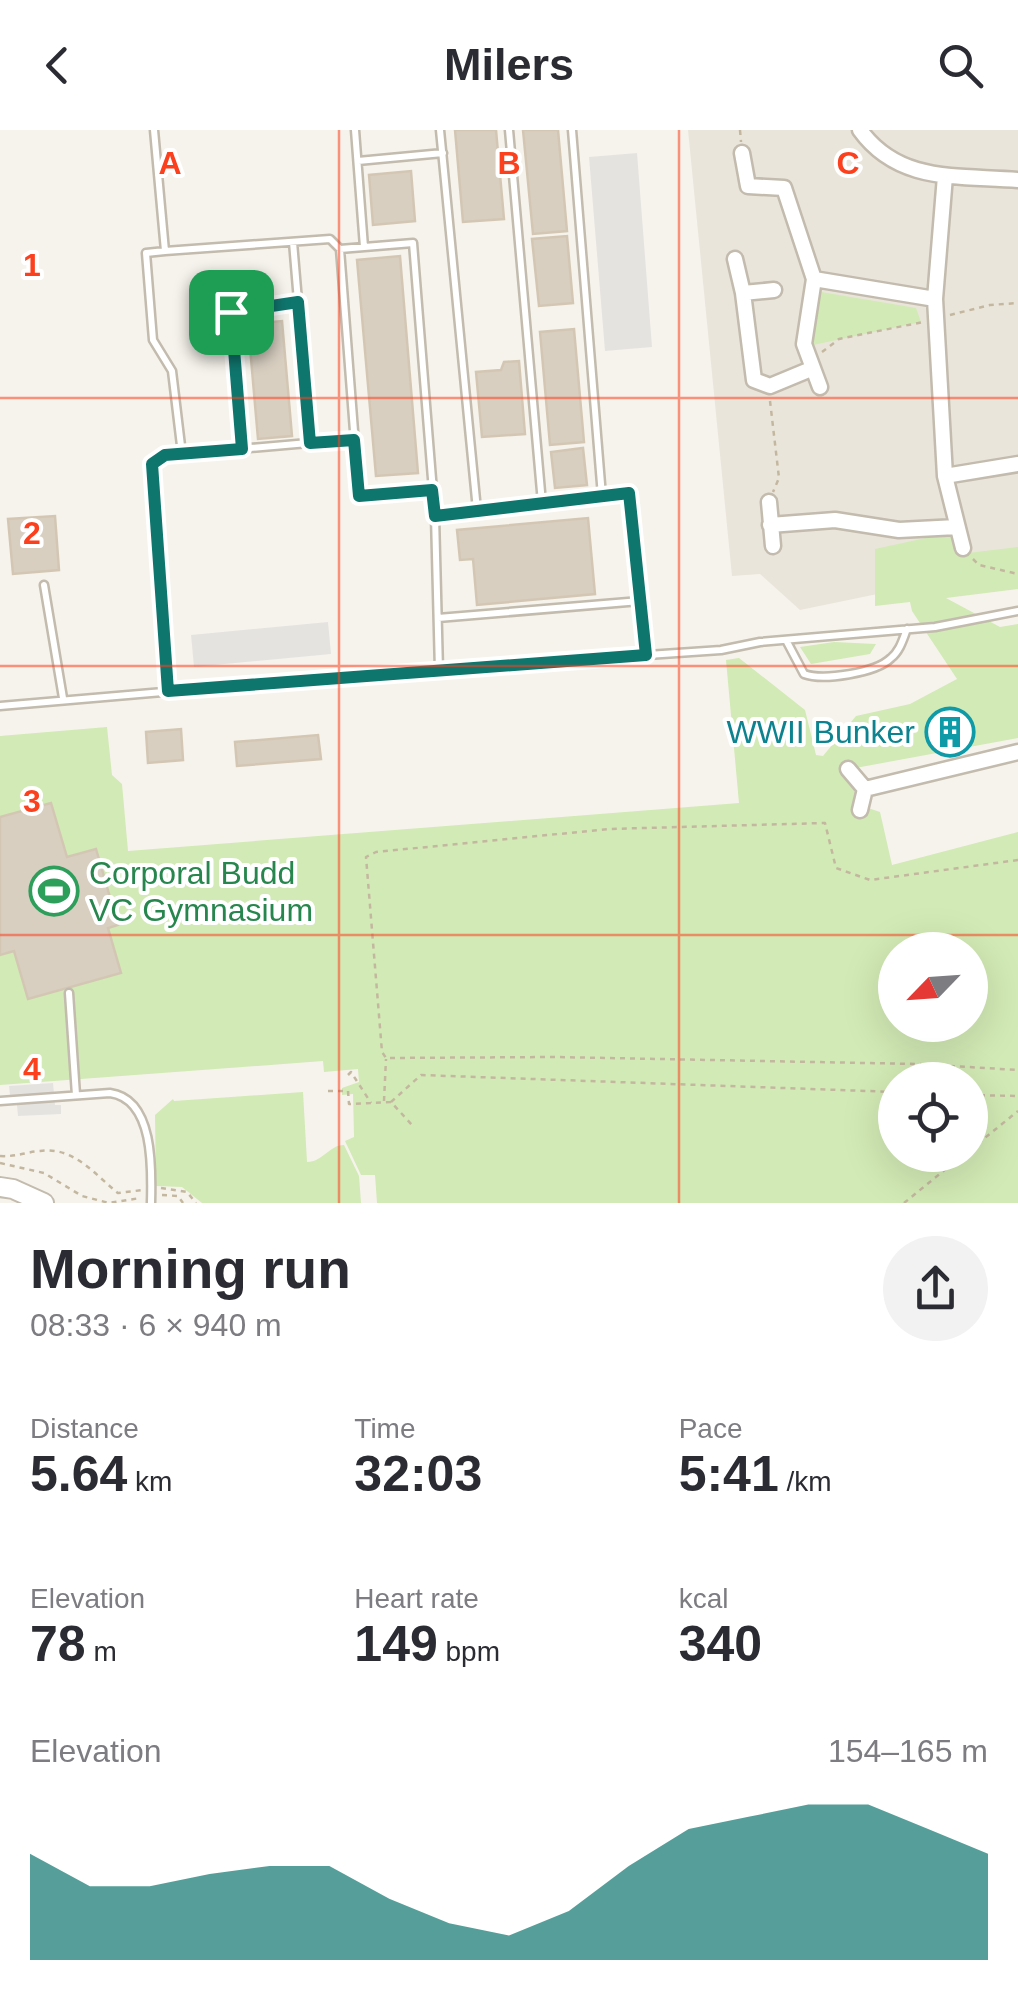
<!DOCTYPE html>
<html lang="en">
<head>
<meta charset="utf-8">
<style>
  :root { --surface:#fff; --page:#f2f2f3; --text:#2b2b33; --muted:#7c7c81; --accent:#0f766e }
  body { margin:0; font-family:Arial,sans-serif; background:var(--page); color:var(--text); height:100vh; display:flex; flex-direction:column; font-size:38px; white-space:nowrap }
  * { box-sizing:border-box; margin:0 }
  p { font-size:32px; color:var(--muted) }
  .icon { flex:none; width:55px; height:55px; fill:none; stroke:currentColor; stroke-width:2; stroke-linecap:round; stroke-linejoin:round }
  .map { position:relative; height:1073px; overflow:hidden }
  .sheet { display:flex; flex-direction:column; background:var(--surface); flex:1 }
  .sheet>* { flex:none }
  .needle { width:65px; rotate:245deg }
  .buttons { position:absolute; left:878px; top:802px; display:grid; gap:20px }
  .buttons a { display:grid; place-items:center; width:110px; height:110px; border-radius:50%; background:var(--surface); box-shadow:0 10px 40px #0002; font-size:50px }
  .pin { position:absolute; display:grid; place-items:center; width:85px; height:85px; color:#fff; margin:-42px; border-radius:20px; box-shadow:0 5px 15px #0006 }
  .round { display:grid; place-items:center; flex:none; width:105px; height:105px; border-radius:52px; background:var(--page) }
  .summary { display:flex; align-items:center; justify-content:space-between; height:170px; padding:0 30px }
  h1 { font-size:55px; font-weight:700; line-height:75px }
  .figures { display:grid; grid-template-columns:repeat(3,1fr); gap:15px; height:170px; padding:10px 30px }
  .figures div { display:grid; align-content:center }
  .figures b { font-size:50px; font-weight:700 }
  .figures small { font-size:28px; font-weight:400 }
  .figures p { font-size:28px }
  .chart { height:280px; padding:20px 30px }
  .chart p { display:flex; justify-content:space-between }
  .chart svg { width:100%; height:180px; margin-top:10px; fill:var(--accent); opacity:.7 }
  header { display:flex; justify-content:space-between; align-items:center; height:130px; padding:0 30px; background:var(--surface); font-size:45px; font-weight:700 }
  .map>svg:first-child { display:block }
  .residential { fill:#eae5da }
  .green { fill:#d2eab5; fill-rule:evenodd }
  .parking { fill:#e5e3e0 }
  .building { fill:#d8cfc1; stroke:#d3c7b4; stroke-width:2.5 }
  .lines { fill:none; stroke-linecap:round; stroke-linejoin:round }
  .service-casing { stroke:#c2bbae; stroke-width:11 }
  .minor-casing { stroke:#c2bbae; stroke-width:19 }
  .tertiary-casing { stroke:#c2bbae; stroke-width:22 }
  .path { stroke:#c4b79f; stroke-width:2.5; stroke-dasharray:5 5; stroke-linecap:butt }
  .service { stroke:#fff; stroke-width:6 }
  .minor { stroke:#fff; stroke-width:14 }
  .tertiary { stroke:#fff; stroke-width:18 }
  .route-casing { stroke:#fff; stroke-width:20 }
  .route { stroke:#0f766e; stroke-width:12 }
  .grid { fill:none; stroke:#fc3f1d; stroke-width:2.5; stroke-opacity:0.55 }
  .labels { text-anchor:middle; stroke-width:8; stroke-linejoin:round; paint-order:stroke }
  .culture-label { font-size:32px; fill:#0d838f; stroke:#fff; text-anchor:end }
  .leisure-label { font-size:32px; fill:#27864d; stroke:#fff; text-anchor:start }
  .grid-label { font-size:32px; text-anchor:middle; font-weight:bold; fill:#fc3f1d; stroke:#fff; stroke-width:8; stroke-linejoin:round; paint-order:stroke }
</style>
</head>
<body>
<header><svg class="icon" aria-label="back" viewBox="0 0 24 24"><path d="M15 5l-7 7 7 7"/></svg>Milers<svg class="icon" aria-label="search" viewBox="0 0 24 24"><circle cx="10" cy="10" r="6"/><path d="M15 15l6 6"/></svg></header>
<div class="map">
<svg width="1018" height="1073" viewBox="0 0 1018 1073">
  <rect width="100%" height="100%" fill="#f6f3ec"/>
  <path class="residential" d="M 688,0 L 1018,0 L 1018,435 L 800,480 L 760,444 L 732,446 Z"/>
  <path class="green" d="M 815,161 L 916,178 L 921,192 L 813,215 Z
    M 949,403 L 960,424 L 1018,417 L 1018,459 L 946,468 L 1000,497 L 1018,494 L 1018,608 L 850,639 L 859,650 L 859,675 L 880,682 L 892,735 L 1018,702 L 1018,1073 L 377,1073 L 375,1045 L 361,1045 L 345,1011 L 354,1007 L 353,964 L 342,965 L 342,958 L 359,952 L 358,939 L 324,942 L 323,931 L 0,955 L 0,606 L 107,597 L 112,645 L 122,654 L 128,721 L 739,673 L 726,530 L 739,528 L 805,580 L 816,625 L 823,626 L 856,586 L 910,574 L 957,549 L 912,481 L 910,472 L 875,476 L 875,419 ZM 895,820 L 970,820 L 970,895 L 895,895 ZM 895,950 L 970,950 L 970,1025 L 895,1025 Z
    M 834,512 L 876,514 L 870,524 L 811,534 L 800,517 Z
    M 303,962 L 307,1032 C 323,1032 329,1015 344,1015 L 359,1046 L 361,1073 L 202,1073 L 182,1057 L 156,1056 L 155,985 L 173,969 L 174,971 Z"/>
  <path class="parking" d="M 637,23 L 652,217 L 605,221 L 589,27 Z
    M 328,492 L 331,524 L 194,537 L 191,505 Z
    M 53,953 L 55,975 L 61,975 L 61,984 L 18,986 L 16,965 L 10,965 L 9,956 Z"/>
  <path class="building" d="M 455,0 L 496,0 L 504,89 L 463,92 Z
    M 523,0 L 558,0 L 567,101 L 533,104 Z
    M 411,41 L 415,91 L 373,95 L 369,45 Z
    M 567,106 L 573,173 L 539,176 L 532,109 Z
    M 400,126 L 418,343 L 376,346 L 357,130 Z
    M 282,191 L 292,306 L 258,309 L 248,194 Z
    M 574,199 L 584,312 L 550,315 L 540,202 Z
    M 519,231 L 525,304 L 482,307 L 476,242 L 501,240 L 504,232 Z
    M 583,318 L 587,355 L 555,358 L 551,322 Z
    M 55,386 L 59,440 L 13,444 L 8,389 Z
    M 588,388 L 595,464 L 477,475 L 473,429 L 460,430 L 457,400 Z
    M 948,591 L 959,591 L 965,603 L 948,615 L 934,602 Z
    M 181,599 L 183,630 L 148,633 L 146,602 Z
    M 318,605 L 321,629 L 237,636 L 235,612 Z
    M 51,673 L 67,727 L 96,719 L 118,795 L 108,798 L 121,843 L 28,869 L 14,821 L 0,825 L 0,687 Z"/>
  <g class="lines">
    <g class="service-casing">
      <path id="service" d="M 154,0 L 165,121 L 330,109 L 340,119
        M 355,0 L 364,117
        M 440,0 L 477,380
        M 509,0 L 542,373
        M 572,0 L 602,366 L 629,363 L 645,525
        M 358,31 L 443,23
        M 293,112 L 310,313
        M 165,121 L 146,123 L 153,210 L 172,241 L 182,324 L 354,309
        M 242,319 L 231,182 L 298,172
        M 433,359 L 359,366 L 340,119 L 413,113 L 435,386 L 439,541
        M 435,386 L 602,366
        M 44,455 L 63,568
        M 438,488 L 640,471
        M 786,510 L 804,544 C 823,551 876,543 891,528 C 900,521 903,509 907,499
        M 168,561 L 152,335 L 165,325 L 182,324
        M 0,576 L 371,544 L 721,520 L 760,512 L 935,497 L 1018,481
        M 69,863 L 76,965
        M 0,971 L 110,963 C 154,969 152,1038 151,1073"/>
    </g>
    <g class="minor-casing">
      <path id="minor" d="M 860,0 C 899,54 959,45 1018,50
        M 742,23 L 748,56 L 784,58 L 814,149 L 935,169
        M 945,46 L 935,169 L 945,346 L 963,418
        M 735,129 L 743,163
        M 814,149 L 804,214 L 820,257
        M 774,160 L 743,163 L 754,250 L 770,256 L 811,239
        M 945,346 L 1018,334
        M 769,372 L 773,416
        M 770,395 L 835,390 L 899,400 L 957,397
        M 848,639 L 865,659 L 1018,622
        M 860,680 L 865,659"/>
    </g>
    <g class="tertiary-casing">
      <path id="tertiary" d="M 0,1057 L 13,1059 L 44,1073"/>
    </g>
    <path class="path" d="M 740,0 L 741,12
      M 950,185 L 990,175 L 1018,173
      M 822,222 L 839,209 L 923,192
      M 770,271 L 779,348 L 773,362
      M 973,429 L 979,435 L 1018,444
      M 1018,730 L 870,750 L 836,738 L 825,693 L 609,699 L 376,722 L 366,727 L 382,922 L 386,928 L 555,927 L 918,934 L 1018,940
      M 348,945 L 351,942 L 371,973
      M 328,961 L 348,961 L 349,974 L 391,972 L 412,995
      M 970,965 L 1018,966
      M 384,971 L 386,929
      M 391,972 L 421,945 L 895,962
      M 970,1020 L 1018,981
      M 0,1026 C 16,1027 26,1022 40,1021 C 74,1016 95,1045 118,1063 L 143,1060
      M 0,1033 L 44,1043 L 82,1066 L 109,1073 L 140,1068
      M 161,1058 L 187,1062 L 196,1073
      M 162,1065 L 178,1066 L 183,1073
      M 904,1073 L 963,1025"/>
    <use href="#service" class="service"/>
    <use href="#minor" class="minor"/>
    <use href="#tertiary" class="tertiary"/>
  </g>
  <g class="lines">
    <g class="route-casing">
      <path id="route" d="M 298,172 L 310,313 L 354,310 L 359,366 L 432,360 L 435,386 L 629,363 L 646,525 L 168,561 L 152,334 L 165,325 L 242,319 L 231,182 Z"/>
    </g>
    <use href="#route" class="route"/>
  </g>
  <path class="grid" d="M 339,0 L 339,1073M 679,0 L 679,1073M 0,268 L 1018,268M 0,536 L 1018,536M 0,805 L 1018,805"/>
  <defs>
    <g id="building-ring" transform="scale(2.5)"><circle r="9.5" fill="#fff" stroke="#0f9aa8" stroke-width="1.5"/><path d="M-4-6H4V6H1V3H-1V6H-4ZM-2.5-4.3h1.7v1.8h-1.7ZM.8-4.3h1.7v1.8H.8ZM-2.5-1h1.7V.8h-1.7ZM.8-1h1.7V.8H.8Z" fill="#0f9aa8"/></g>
    <g id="stadium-ring" transform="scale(2.5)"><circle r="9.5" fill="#fff" stroke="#2e9e5b" stroke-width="1.5"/><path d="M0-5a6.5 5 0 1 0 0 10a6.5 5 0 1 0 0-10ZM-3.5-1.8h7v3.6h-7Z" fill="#2e9e5b"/></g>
  </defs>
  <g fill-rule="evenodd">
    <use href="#building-ring" x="950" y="602"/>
    <use href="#stadium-ring" x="54" y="761"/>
  </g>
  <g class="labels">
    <g class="culture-label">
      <text x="915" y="613">WWII Bunker</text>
    </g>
    <g class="leisure-label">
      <text x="89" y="754">Corporal Budd<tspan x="89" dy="37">VC Gymnasium</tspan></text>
    </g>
  </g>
  <g class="grid-label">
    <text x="170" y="44">A</text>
    <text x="509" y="44">B</text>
    <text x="848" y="44">C</text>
    <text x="32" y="146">1</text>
    <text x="32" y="414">2</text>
    <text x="32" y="682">3</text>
    <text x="32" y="950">4</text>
  </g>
</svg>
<div class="buttons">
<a><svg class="needle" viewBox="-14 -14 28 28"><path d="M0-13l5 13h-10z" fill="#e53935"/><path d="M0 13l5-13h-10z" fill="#7c7c81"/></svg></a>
<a><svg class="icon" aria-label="locate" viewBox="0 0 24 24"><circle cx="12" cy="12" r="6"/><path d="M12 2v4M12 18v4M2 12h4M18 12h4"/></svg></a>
</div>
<div class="pin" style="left:231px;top:182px;background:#1e9e55"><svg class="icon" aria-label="arrive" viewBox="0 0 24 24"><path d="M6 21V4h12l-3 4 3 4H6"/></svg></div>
</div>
<section class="sheet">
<div class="summary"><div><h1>Morning run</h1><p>08:33 · 6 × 940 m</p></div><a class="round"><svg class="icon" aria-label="share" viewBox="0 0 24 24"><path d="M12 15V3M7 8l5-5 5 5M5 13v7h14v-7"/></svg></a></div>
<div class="figures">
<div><p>Distance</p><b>5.64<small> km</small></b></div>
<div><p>Time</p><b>32:03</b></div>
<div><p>Pace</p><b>5:41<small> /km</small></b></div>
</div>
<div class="figures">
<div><p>Elevation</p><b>78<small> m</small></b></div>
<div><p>Heart rate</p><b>149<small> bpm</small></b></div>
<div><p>kcal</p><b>340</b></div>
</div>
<div class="chart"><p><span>Elevation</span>154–165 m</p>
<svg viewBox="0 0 160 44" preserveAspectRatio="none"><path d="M0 44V18L10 26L20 26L30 23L40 21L50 21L60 29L70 35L80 38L90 32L100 21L110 12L120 9L130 6L140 6L150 12L160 18V44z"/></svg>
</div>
</section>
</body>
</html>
